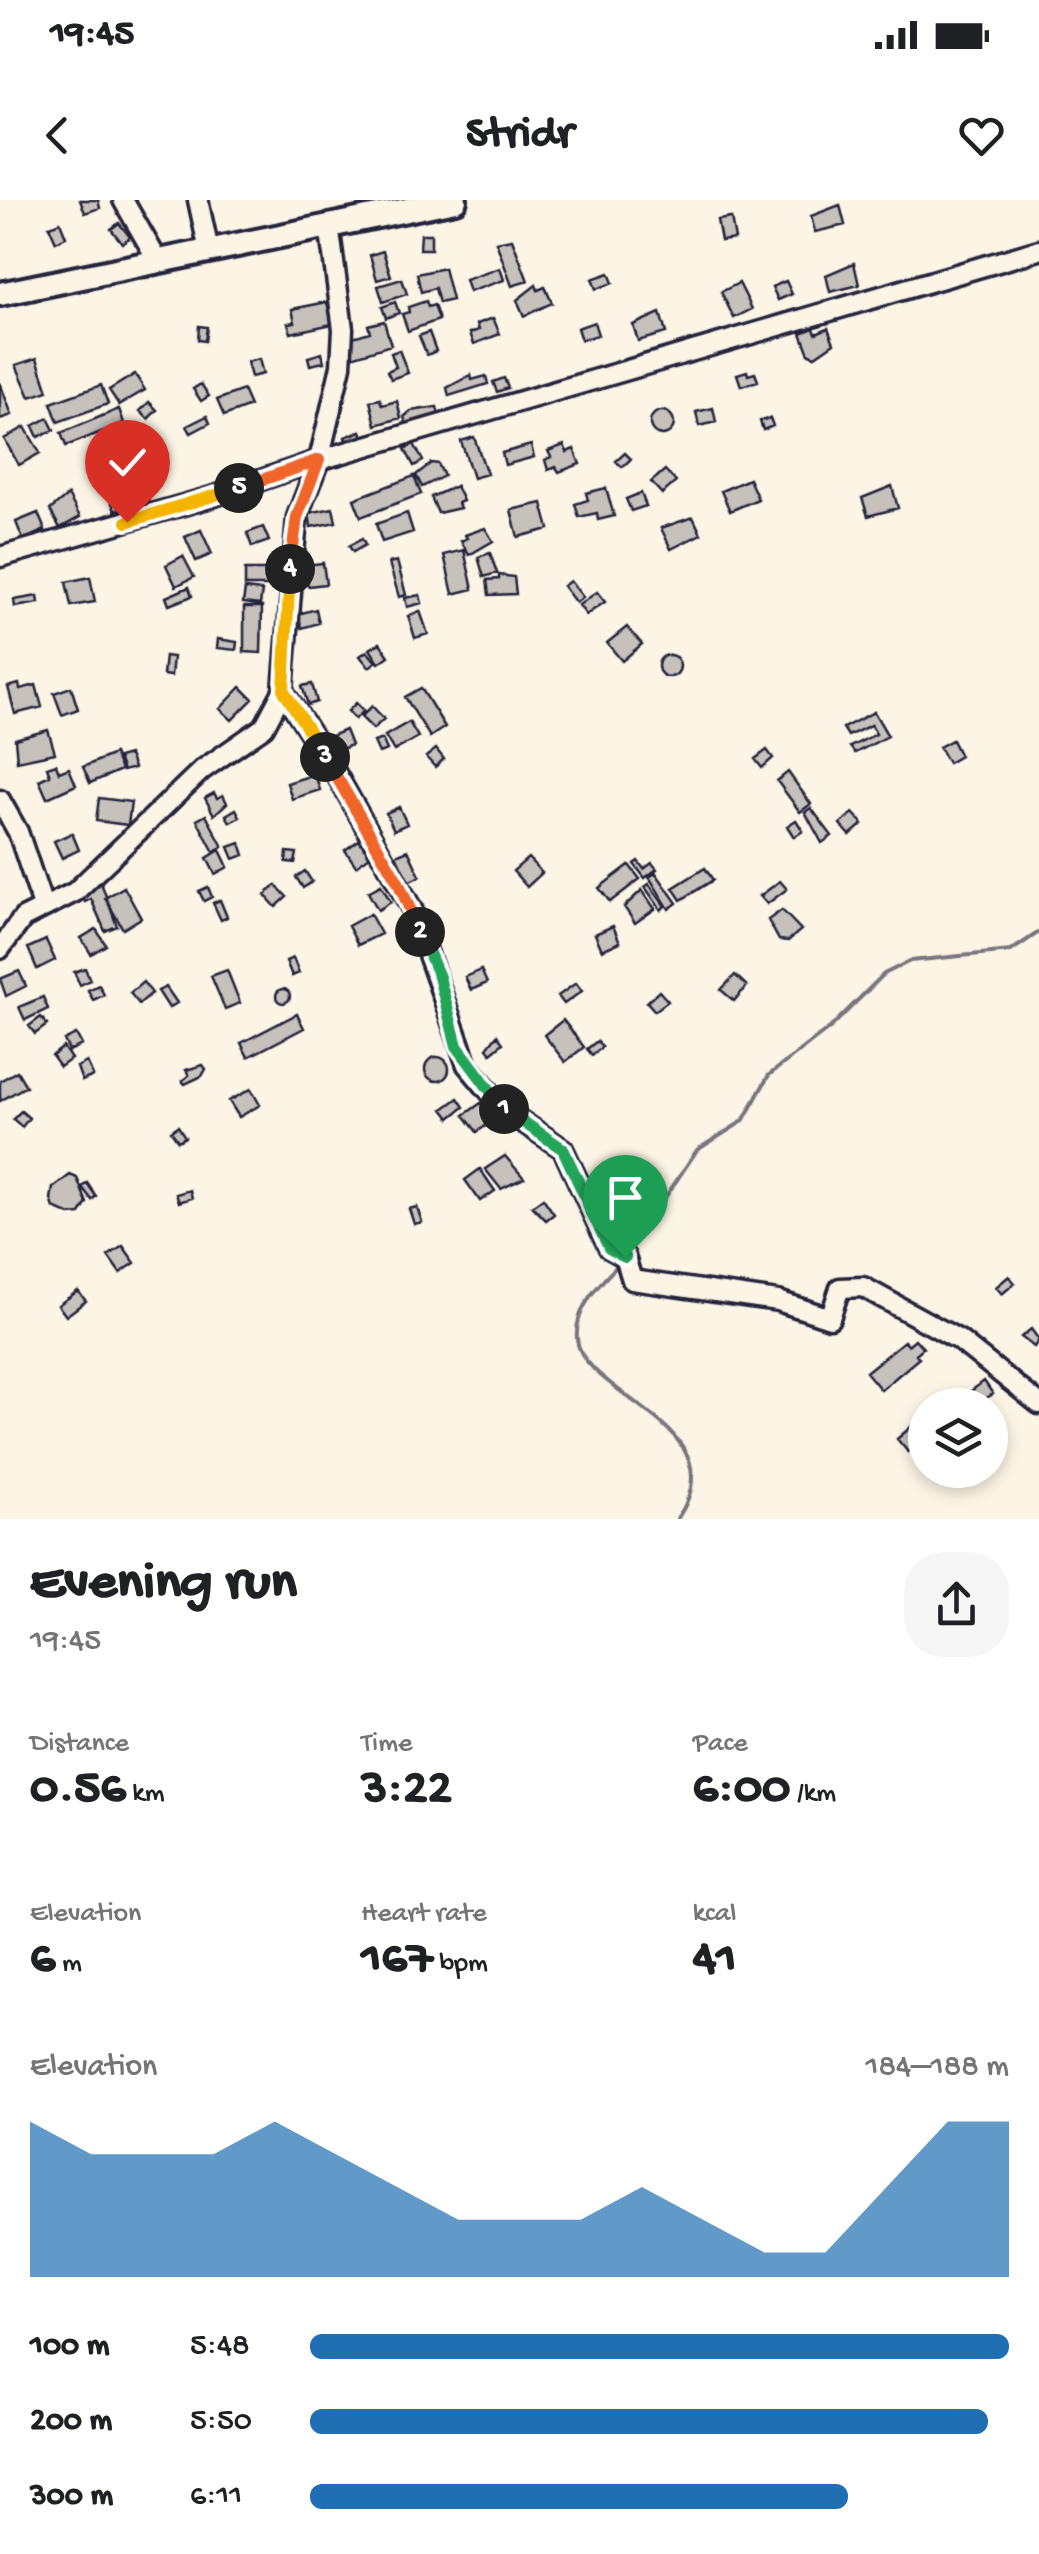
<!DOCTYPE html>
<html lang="en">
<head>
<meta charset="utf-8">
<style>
  :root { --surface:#fff; --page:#f6f6f6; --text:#202124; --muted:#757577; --accent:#1f6fb2 }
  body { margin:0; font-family:"Gochi Hand",sans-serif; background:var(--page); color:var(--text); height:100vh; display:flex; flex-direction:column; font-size:38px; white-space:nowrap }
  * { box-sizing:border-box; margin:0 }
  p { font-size:32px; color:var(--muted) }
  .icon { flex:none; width:55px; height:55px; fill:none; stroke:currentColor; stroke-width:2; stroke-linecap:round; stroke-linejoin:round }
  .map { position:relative; height:1319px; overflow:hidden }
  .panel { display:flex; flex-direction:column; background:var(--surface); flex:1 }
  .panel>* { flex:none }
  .buttons { position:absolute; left:908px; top:1188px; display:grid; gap:20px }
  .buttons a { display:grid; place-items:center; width:100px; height:100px; border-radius:50%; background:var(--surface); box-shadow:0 5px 15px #0003; font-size:50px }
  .pin { position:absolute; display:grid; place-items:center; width:85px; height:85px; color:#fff; margin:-102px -42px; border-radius:50% 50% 50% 0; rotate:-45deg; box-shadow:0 0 10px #0007 }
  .pin .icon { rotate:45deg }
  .km { position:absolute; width:50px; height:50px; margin:-25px; border-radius:50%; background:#222; color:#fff; font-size:28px; line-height:50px; text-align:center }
  .round { display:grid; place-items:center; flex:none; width:105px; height:105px; border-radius:40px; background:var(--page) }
  .overview { display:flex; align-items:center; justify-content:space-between; height:170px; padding:0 30px }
  h1 { font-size:55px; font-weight:700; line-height:75px }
  .stats { display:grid; grid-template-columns:repeat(3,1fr); gap:15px; height:170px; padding:10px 30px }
  .stats div { display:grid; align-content:center }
  .stats b { font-size:50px; font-weight:700 }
  .stats small { font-size:28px; font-weight:400 }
  .stats p { font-size:28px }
  .chart { height:280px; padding:20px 30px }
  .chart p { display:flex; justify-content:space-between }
  .chart svg { width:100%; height:180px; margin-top:10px; fill:var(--accent); opacity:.7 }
  ul { padding:0 30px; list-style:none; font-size:32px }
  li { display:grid; grid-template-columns:160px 120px 1fr; align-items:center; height:75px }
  li i { height:25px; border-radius:12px; background:var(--accent) }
  .status { display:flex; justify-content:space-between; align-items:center; height:70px; padding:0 50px; background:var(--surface); direction:ltr }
  .status svg { height:28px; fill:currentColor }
  header { display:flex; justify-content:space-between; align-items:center; height:130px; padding:0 30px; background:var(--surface); font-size:45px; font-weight:700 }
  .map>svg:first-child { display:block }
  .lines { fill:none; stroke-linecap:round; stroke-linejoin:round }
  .stream { stroke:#78757e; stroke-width:4 }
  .building { fill:#c6c1bb; stroke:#22223b; stroke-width:2.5 }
  .minor-casing { stroke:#22223b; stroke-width:25 }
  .major-casing { stroke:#22223b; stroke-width:30 }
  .minor { stroke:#fcf5e5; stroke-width:18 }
  .major { stroke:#fcf5e5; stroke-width:22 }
  .split-1-casing { stroke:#fff; stroke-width:20 }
  .split-2-casing { stroke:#fff; stroke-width:20 }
  .split-3-casing { stroke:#fff; stroke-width:20 }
  .split-4-casing { stroke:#fff; stroke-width:20 }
  .split-5-casing { stroke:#fff; stroke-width:20 }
  .split-6-casing { stroke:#fff; stroke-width:20 }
  .split-1 { stroke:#22a559; stroke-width:12 }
  .split-2 { stroke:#22a559; stroke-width:12 }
  .split-3 { stroke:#f0652b; stroke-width:12 }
  .split-4 { stroke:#f5b400; stroke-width:12 }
  .split-5 { stroke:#f0652b; stroke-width:12 }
  .split-6 { stroke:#f5b400; stroke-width:12 }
</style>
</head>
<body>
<div class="status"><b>19:45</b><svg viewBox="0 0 49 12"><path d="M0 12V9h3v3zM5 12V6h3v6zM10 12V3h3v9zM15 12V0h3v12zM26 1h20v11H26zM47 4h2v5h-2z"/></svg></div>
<header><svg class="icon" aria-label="back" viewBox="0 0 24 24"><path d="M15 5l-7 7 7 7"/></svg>Stridr<svg class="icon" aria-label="heart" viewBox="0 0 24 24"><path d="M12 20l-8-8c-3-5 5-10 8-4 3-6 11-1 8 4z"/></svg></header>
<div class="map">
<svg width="1039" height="1319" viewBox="0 0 1039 1319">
  <rect width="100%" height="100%" fill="#fcf5e5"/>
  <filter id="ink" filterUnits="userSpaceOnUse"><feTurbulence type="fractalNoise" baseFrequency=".01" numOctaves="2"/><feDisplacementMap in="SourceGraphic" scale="20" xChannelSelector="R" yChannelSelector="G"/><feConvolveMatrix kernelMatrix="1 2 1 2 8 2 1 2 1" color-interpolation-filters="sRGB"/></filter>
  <g filter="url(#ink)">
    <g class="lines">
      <path class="stream" d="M 628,1053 L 697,950 L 743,921 L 769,875 L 831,827 L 884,774 L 910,761 L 1011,751 L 1039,732
        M 622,1061 C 602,1081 574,1107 577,1139 C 582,1196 741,1227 677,1319"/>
    </g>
    <path class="building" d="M 80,0 L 98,0 L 100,8 L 85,13 Z
      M 840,5 L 845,25 L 815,32 L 811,16 Z
      M 731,18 L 735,39 L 721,41 L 717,20 Z
      M 60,22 L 66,37 L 56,42 L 49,26 Z
      M 119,23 L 130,37 L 122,43 L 111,29 Z
      M 421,34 L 431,34 L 431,49 L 420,49 Z
      M 512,39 L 528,81 L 512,86 L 496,42 Z
      M 383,51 L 391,76 L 377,80 L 370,55 Z
      M 854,63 L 859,85 L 830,92 L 826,75 Z
      M 444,68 L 452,100 L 439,103 L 435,88 L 421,92 L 417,74 Z
      M 500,68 L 504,80 L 469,92 L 465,80 Z
      M 609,73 L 613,83 L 596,89 L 592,79 Z
      M 402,79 L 407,94 L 383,102 L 378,86 Z
      M 786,81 L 792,94 L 778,100 L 772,87 Z
      M 739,83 L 752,109 L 734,118 L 721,92 Z
      M 536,85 L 538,90 L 545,87 L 552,103 L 524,116 L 517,100 Z
      M 426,101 L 428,107 L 434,105 L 439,120 L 408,131 L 402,114 L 409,112 L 408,107 Z
      M 327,102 L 332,124 L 291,133 L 288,123 L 295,122 L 292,109 Z
      M 395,102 L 399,113 L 386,118 L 382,107 Z
      M 660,113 L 666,133 L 638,141 L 633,125 Z
      M 493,118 L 500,134 L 474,144 L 470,133 L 479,130 L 477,124 Z
      M 384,121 L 391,145 L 352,157 L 346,139 L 370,132 L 368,125 Z
      M 594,122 L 598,135 L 581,140 L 577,128 Z
      M 199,126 L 207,127 L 205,141 L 198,140 Z
      M 814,128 L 816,133 L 828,128 L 834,143 L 815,156 L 809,154 L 801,133 Z
      M 429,132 L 436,151 L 427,155 L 419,136 Z
      M 399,150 L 408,173 L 391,179 L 387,171 L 396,167 L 391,153 Z
      M 322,153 L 324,162 L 310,165 L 308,157 Z
      M 37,158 L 48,191 L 30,197 L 16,165 Z
      M 259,159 L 263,174 L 251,177 L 247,162 Z
      M 747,171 L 748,175 L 755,173 L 758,181 L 741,186 L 737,174 Z
      M 135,174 L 145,190 L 119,205 L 109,190 Z
      M 471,175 L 472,180 L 486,176 L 488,184 L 449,196 L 447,188 Z
      M 504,178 L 508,188 L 497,192 L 493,182 Z
      M 0,183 L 12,215 L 0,219 Z
      M 201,184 L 209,196 L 201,201 L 193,189 Z
      M 101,185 L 108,204 L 58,222 L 51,203 Z
      M 243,190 L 250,206 L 224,216 L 217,200 Z
      M 380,199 L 382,205 L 397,201 L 401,218 L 376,225 L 370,201 Z
      M 149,202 L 157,210 L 148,219 L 140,211 Z
      M 437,207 L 440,218 L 408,229 L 404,217 L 411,211 Z
      M 713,208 L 716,222 L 699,226 L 696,212 Z
      M 119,209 L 124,223 L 66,246 L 61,233 Z
      M650 223a12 12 0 1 1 24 0a12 12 0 1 1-24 0Z
      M 207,216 L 210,223 L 191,233 L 187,226 Z
      M 48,218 L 54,230 L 38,237 L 33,226 Z
      M 770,218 L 773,226 L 763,230 L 760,221 Z
      M 25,227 L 40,253 L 19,265 L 4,239 Z
      M 361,231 L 364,240 L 348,246 L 345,237 Z
      M 474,237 L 487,274 L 473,278 L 461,241 Z
      M 414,244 L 423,261 L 414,266 L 405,249 Z
      M 531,245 L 534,257 L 505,265 L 502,253 Z
      M 564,245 L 567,252 L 574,249 L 580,264 L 559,272 L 556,267 L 548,270 L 545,260 L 551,257 L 548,251 Z
      M 625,253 L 631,259 L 622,267 L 616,261 Z
      M 431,263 L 438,264 L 444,276 L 422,287 L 416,275 Z
      M 665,270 L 676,282 L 662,294 L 651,282 Z
      M 118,273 L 130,305 L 115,311 L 103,279 Z
      M 414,276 L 421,294 L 361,317 L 354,299 Z
      M 749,279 L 758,299 L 730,311 L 721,291 Z
      M 456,286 L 463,301 L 458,303 L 460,308 L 438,313 L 431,297 Z
      M 892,286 L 898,308 L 868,316 L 862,298 Z
      M 606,288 L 614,316 L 598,320 L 597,313 L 579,317 L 575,304 L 588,300 L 586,293 Z
      M 641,293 L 646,306 L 631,311 L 626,299 Z
      M 146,294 L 149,303 L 134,308 L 131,299 Z
      M 68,295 L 80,317 L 60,328 L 50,310 Z
      M 542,303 L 549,329 L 518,337 L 511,310 Z
      M 333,308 L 336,322 L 311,327 L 309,313 Z
      M 38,313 L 45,330 L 23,340 L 16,322 Z
      M 407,313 L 413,332 L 382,342 L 376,324 Z
      M 693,317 L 701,334 L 671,349 L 661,328 Z
      M 263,327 L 269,341 L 252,347 L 247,333 Z
      M 485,328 L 493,341 L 469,355 L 461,341 L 467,338 L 465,335 Z
      M 201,330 L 212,354 L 196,361 L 185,337 Z
      M 362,339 L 365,345 L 353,352 L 349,346 Z
      M 464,350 L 473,389 L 453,394 L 444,355 Z
      M 490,353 L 497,373 L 484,377 L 478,357 Z
      M 183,356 L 194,377 L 176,386 L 166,365 Z
      M 397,361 L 406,395 L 399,397 L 389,363 Z
      M 323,363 L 326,384 L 308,386 L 305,365 Z
      M 245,370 L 271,370 L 271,386 L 245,386 Z
      M 499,375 L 514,377 L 516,394 L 489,395 L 487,380 L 499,379 Z
      M 90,377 L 95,402 L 71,406 L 66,382 Z
      M 570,381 L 583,397 L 576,403 L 563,386 Z
      M 189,387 L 192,396 L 169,405 L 166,397 Z
      M 245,389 L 262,391 L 260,405 L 243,403 Z
      M 597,392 L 605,402 L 586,415 L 579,405 Z
      M 420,395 L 422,403 L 407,407 L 405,398 Z
      M 38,396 L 39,403 L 15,407 L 14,400 Z
      M 244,407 L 262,407 L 261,453 L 244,452 Z
      M 316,409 L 319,423 L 302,428 L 298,414 Z
      M 420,411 L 428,434 L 415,438 L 408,416 Z
      M 627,427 L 642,444 L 622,461 L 607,443 Z
      M 218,439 L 237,442 L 236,450 L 217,448 Z
      M 380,443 L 389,456 L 379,463 L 370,449 Z
      M 367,451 L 376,462 L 369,467 L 360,456 Z
      M658 466a11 11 0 1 1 22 0a11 11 0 1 1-22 0Z
      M 165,456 L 173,457 L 171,476 L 163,475 Z
      M 19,484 L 20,489 L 36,485 L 42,507 L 15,514 L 8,487 Z
      M 312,484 L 317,502 L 308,505 L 302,486 Z
      M 71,487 L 78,509 L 62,515 L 54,493 Z
      M 241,487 L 253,499 L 232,520 L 220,509 Z
      M 421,488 L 445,527 L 430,537 L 405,497 Z
      M 356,503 L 364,511 L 355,519 L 348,511 Z
      M 372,506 L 384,519 L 373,529 L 361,517 Z
      M 874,512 L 888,536 L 855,553 L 850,547 L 876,534 L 871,525 L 848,536 L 843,528 Z
      M 409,522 L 418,537 L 394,551 L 385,536 Z
      M 48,530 L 55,553 L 17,561 L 15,539 Z
      M 345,530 L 351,545 L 338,551 L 331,536 Z
      M 382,539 L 387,550 L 379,553 L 374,542 Z
      M 952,540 L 960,556 L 948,563 L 939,547 Z
      M 436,549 L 444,559 L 435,567 L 426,557 Z
      M 767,550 L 773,558 L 762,568 L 755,559 Z
      M 114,554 L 121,570 L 90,583 L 83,567 Z
      M 129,555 L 134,568 L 123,571 L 118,558 Z
      M 56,564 L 59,572 L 69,568 L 76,585 L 47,598 L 39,580 L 50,575 L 47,567 Z
      M 788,572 L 811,604 L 800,612 L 777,581 Z
      M 315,574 L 320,590 L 292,599 L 287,583 Z
      M 214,593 L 217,598 L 223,595 L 227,603 L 214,615 L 205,598 Z
      M 99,598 L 131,602 L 128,625 L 96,621 Z
      M 399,607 L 407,624 L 394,630 L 386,613 Z
      M 811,608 L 832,636 L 822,643 L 805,612 Z
      M 236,609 L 240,617 L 230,622 L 226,615 Z
      M 853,613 L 863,624 L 850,635 L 840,624 Z
      M 206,615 L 223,647 L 214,652 L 197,620 Z
      M 796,620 L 803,631 L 794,637 L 787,626 Z
      M 72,633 L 79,650 L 62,658 L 54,641 Z
      M 359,640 L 370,656 L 356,666 L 345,650 Z
      M 240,643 L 244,655 L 234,659 L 229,647 Z
      M 220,650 L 228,667 L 215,674 L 207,658 Z
      M 408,650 L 420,676 L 408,682 L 396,655 Z
      M 287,652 L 297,653 L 295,663 L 286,662 Z
      M 528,658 L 542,673 L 527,687 L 513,671 Z
      M 638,661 L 644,669 L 652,663 L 657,669 L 645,678 L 634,664 Z
      M 629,665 L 640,679 L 610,702 L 599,688 Z
      M 705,668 L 713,680 L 681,700 L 673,688 Z
      M 305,671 L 312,682 L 303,688 L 296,677 Z
      M 656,673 L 677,703 L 669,709 L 649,677 Z
      M 100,680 L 117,726 L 105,731 L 91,699 L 85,702 L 80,690 Z
      M 780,681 L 787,689 L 767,704 L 760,696 Z
      M 649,684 L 665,706 L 661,710 L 645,687 Z
      M 276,685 L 287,697 L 276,707 L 265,695 Z
      M 381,685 L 391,702 L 378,710 L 368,692 Z
      M 124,687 L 141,718 L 123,729 L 105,698 Z
      M 208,687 L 212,697 L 204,701 L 199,691 Z
      M 642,690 L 655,709 L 635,723 L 624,707 Z
      M 220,700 L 227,717 L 221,720 L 213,703 Z
      M 782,710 L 801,730 L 788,741 L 779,740 L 768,720 Z
      M 370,714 L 381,734 L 358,745 L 348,726 Z
      M 613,726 L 620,742 L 602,750 L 595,734 Z
      M 96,729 L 106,745 L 91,754 L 81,738 Z
      M 46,740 L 55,760 L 37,769 L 28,748 Z
      M 293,758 L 299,773 L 292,776 L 286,761 Z
      M 85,768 L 90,780 L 80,785 L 74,772 Z
      M 227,770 L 240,803 L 225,809 L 211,776 Z
      M 481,770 L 487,783 L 471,790 L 465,777 Z
      M 19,771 L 26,786 L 6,796 L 0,779 Z
      M 735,775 L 747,786 L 734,801 L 721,790 Z
      M 143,782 L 152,793 L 139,804 L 130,793 Z
      M 576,783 L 582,791 L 564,804 L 558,796 Z
      M 99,785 L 104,795 L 93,800 L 88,790 Z
      M 166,787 L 177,803 L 169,808 L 158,791 Z
      M276 796a7 7 0 1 1 14 0a7 7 0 1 1-14 0Z
      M 659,791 L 668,801 L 655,811 L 647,802 Z
      M 43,797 L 48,809 L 25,820 L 19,807 Z
      M 297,814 L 304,828 L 248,857 L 241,843 Z
      M 41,817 L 47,825 L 35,834 L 29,826 Z
      M 563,820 L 584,847 L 565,862 L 544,835 Z
      M 76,834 L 82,845 L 69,851 L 64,840 Z
      M 497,835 L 503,843 L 491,853 L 487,848 Z
      M 597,841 L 602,847 L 592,855 L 587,849 Z
      M 63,847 L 71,859 L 60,867 L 52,856 Z
      M425 869a12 12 0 1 1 24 0a12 12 0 1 1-24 0Z
      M 87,862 L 93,876 L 82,881 L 77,867 Z
      M 203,865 L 206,869 L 202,876 L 185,884 L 182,881 L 189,875 L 186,870 Z
      M 17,871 L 26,886 L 0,901 L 0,881 Z
      M 251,889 L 260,905 L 239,917 L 229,901 Z
      M 458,898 L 464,907 L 450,918 L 443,909 Z
      M 481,903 L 494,920 L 477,932 L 464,915 Z
      M 21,911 L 29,918 L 22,927 L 13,919 Z
      M 178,926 L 185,937 L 178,941 L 171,931 Z
      M 505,956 L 524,978 L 501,989 L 485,969 Z
      M 480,969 L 495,991 L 480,1001 L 465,980 Z
      M 70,975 L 77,978 L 87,1003 L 80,1014 L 70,1015 L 54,1008 L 51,999 L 53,988 Z
      M 87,983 L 96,996 L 92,1000 L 82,987 Z
      M 190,990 L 192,998 L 179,1002 L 176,994 Z
      M 543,998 L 554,1014 L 546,1020 L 532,1006 Z
      M 417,1007 L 422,1022 L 414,1024 L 409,1009 Z
      M 123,1046 L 135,1063 L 120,1073 L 108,1056 Z
      M 1009,1076 L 1015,1083 L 1002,1094 L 996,1087 Z
      M 78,1091 L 86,1101 L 66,1116 L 58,1105 Z
      M 1031,1129 L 1039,1140 L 1034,1147 L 1021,1137 Z
      M 915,1139 L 923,1148 L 916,1154 L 919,1158 L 881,1190 L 866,1172 L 904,1141 L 908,1145 Z
      M 984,1181 L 993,1194 L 974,1205 L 967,1194 Z
      M 925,1215 L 925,1238 L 908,1252 L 897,1239 Z"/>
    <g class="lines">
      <g class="minor-casing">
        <path id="minor" d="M 123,0 L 158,61
          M 198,0 L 209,51
          M 329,25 L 343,129 L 341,166 L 319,260 L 1039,50
          M 319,260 L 297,317 L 283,491 L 334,570 L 412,709 L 467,865 L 506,911 L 563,949 L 609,1048 L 625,1057 L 632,1080 L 778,1101 L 830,1118 L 840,1088 L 863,1087 L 959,1140 L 1039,1204
          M 0,357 L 215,296 L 319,260
          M 0,600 L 18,632 L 43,706
          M 0,749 L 23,718 L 75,692 L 202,570 L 264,527 L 283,491"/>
      </g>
      <g class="major-casing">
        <path id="major" d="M 0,94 L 455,0"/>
      </g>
      <use href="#minor" class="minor"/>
      <use href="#major" class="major"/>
    </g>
  </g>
  <g class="lines" filter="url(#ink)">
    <g class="split-1-casing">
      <path id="split-1" d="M 504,909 L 563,949 L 609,1048 L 625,1057"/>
    </g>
    <g class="split-2-casing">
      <path id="split-2" d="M 420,732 L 439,777 L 457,846 L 504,909"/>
    </g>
    <g class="split-3-casing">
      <path id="split-3" d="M 325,557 L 398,682 L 420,732"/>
    </g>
    <g class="split-4-casing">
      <path id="split-4" d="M 290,369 L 284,491 L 325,557"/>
    </g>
    <g class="split-5-casing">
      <path id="split-5" d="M 239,288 L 319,260 L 297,317 L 290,369"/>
    </g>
    <g class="split-6-casing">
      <path id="split-6" d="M 127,322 L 239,288"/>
    </g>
    <use href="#split-1" class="split-1"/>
    <use href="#split-2" class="split-2"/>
    <use href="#split-3" class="split-3"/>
    <use href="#split-4" class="split-4"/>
    <use href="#split-5" class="split-5"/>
    <use href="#split-6" class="split-6"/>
  </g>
</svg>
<div class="buttons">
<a><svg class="icon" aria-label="layers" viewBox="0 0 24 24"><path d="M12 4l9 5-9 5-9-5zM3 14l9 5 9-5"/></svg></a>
</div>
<div class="pin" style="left:625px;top:1057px;background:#1e9e55"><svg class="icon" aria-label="arrive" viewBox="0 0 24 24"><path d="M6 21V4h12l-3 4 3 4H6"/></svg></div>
<div class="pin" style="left:127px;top:322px;background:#d93025"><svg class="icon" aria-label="check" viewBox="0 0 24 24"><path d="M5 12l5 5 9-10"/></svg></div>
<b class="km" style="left:504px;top:909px">1</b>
<b class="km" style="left:420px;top:732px">2</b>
<b class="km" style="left:325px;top:557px">3</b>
<b class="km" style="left:290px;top:369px">4</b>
<b class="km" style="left:239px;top:288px">5</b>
</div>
<section class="panel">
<div class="overview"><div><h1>Evening run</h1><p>19:45</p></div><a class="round"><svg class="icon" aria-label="share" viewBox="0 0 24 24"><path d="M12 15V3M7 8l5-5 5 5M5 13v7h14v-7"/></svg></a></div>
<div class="stats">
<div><p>Distance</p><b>0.56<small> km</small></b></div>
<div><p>Time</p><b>3:22</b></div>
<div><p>Pace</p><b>6:00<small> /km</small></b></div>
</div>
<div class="stats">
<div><p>Elevation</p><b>6<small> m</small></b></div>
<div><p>Heart rate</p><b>167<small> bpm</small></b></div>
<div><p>kcal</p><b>41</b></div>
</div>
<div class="chart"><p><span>Elevation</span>184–188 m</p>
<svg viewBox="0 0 160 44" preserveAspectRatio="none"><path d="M0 44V6L10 14L20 14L30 14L40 6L50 14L60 22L70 30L80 30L90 30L100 22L110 30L120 38L130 38L140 22L150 6L160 6V44z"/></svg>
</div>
<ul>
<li><b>100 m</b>5:48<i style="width:100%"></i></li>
<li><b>200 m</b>5:50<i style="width:97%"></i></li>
<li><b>300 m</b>6:11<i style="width:77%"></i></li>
</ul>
</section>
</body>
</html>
